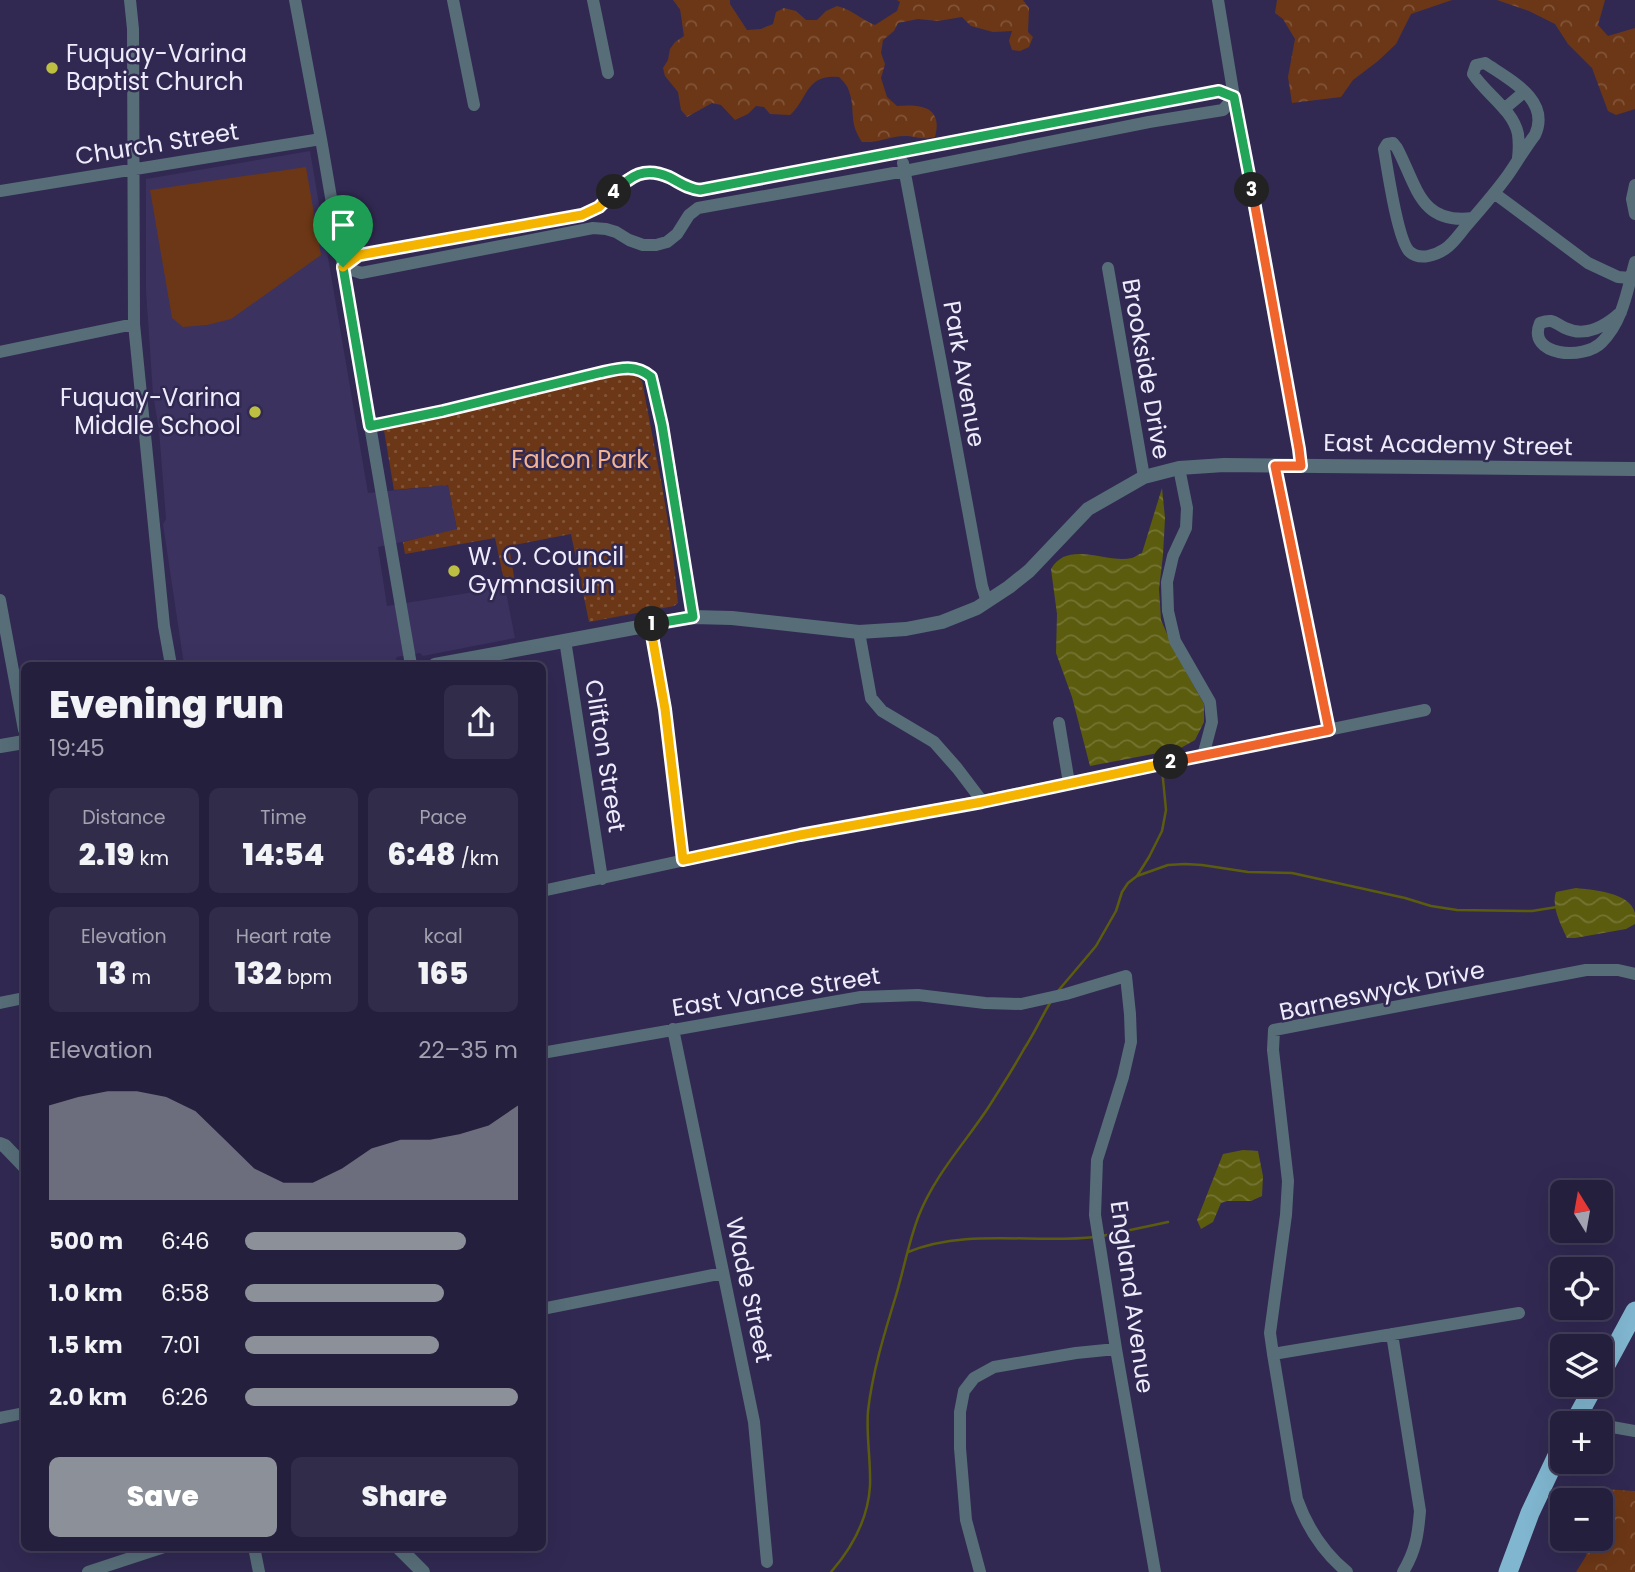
<!DOCTYPE html>
<html lang="en">
<head>
<meta charset="utf-8">
<style>
  :root { --surface:#251f3e; --page:#312c49; --text:#f1f3f6; --muted:#a3a2b0; --line:#423d58; --accent:#8c9099 }
  body { margin:0; font-family:Poppins,sans-serif; background:var(--page); color:var(--text); height:100vh; display:flex; flex-direction:column; font-size:26px; white-space:nowrap }
  * { box-sizing:border-box; margin:0 }
  p { font-size:23px; color:var(--muted) }
  .icon { flex:none; width:38px; height:38px; fill:none; stroke:currentColor; stroke-width:2; stroke-linecap:round; stroke-linejoin:round }
  .map { position:relative; flex:1; overflow:hidden }
  .sheet { position:absolute; left:21px; top:662px; width:525px; height:889px; display:flex; flex-direction:column; background:var(--surface); border-radius:10px; box-shadow:0 7px 28px #0002,0 0 0 2px var(--line) }
  .sheet>* { flex:none }
  .needle { width:46px; rotate:349deg }
  .controls { position:absolute; left:1550px; top:1180px; display:grid; gap:14px }
  .controls a { display:grid; place-items:center; width:63px; height:63px; border-radius:10px; background:var(--surface); box-shadow:0 7px 28px #0002,0 0 0 2px var(--line); font-size:35px }
  .pin { position:absolute; display:grid; place-items:center; width:60px; height:60px; color:#fff; margin:-72px -30px; border-radius:50% 50% 50% 0; rotate:-45deg; box-shadow:0 0 7px #0007 }
  .pin .icon { rotate:45deg }
  .km { position:absolute; width:35px; height:35px; margin:-18px; border-radius:50%; background:#222; color:#fff; font-size:19px; line-height:35px; text-align:center }
  .round { display:grid; place-items:center; flex:none; width:74px; height:74px; border-radius:10px; background:var(--page) }
  .summary { display:flex; align-items:center; justify-content:space-between; height:119px; padding:0 28px }
  h1 { font-size:38px; font-weight:800; line-height:52px }
  .metrics { display:grid; grid-template-columns:repeat(3,1fr); gap:10px; height:119px; padding:7px 28px }
  .metrics div { display:grid; align-content:center; border-radius:10px; background:var(--page); text-align:center }
  .metrics b { font-size:30px; font-weight:800 }
  .metrics small { font-size:19px; font-weight:400 }
  .metrics p { font-size:19px }
  .chart { height:196px; padding:14px 28px }
  .chart p { display:flex; justify-content:space-between }
  .chart svg { width:100%; height:126px; margin-top:7px; fill:var(--accent); opacity:.7 }
  .cta { display:flex; gap:14px; margin-top:auto; padding:14px 28px }
  .cta a { flex:1; height:80px; border-radius:10px; background:var(--accent); color:#fff; font-size:28px; font-weight:800; line-height:80px; text-align:center }
  .cta a+a { background:var(--page); color:var(--text) }
  ul { padding:0 28px; list-style:none; font-size:23px }
  li { display:grid; grid-template-columns:112px 84px 1fr; align-items:center; height:52px }
  li i { height:18px; border-radius:9px; background:var(--accent) }
  .map>svg:first-child { display:block }
  .built { fill:#3b3260 }
  .grass { fill:#6c3716 }
  .forest { fill:url(#forest-crowns) }
  .park { fill:url(#park-dots) }
  .water { fill:url(#water-waves) }
  .lines { fill:none; stroke-linecap:round; stroke-linejoin:round }
  .stream { stroke:#5c5c0f; stroke-width:2.5 }
  .minor { stroke:#576e79; stroke-width:12 }
  .tertiary { stroke:#576e79; stroke-width:14 }
  .trunk { stroke:#81b6d0; stroke-width:19 }
  .split-1-casing { stroke:#fff; stroke-width:14 }
  .split-2-casing { stroke:#fff; stroke-width:14 }
  .split-3-casing { stroke:#fff; stroke-width:14 }
  .split-4-casing { stroke:#fff; stroke-width:14 }
  .split-5-casing { stroke:#fff; stroke-width:14 }
  .split-1 { stroke:#22a559; stroke-width:9 }
  .split-2 { stroke:#f5b400; stroke-width:9 }
  .split-3 { stroke:#f0652b; stroke-width:9 }
  .split-4 { stroke:#22a559; stroke-width:9 }
  .split-5 { stroke:#f5b400; stroke-width:9 }
  .poi-dot { fill:#bdbf42; stroke:#312952; stroke-width:2.5 }
  .labels { text-anchor:middle; stroke-width:5; stroke-linejoin:round; paint-order:stroke }
  .poi-label { font-size:24px; fill:#eeecfc; stroke:#312952; text-anchor:start }
  .street-label { font-size:24px; fill:#eeecfc; stroke:#312952 }
  .park-label { font-size:24px; fill:#f3b390; stroke:#312952 }
</style>
</head>
<body>
<div class="map">
<svg width="1635" height="1572" viewBox="0 0 1635 1572">
  <defs>
    <pattern id="forest-crowns" width="20" height="18" patternUnits="userSpaceOnUse" patternTransform="scale(1.75)"><rect width="20" height="18" fill="#6c3716"/><path d="M2 6a3 3 0 1 1 6 0M12 15a3 3 0 1 1 6 0" fill="none" stroke="#815439"/></pattern>
    <pattern id="park-dots" width="8" height="8" patternUnits="userSpaceOnUse" patternTransform="scale(1.75)"><rect width="8" height="8" fill="#6c3716"/><path d="M2 2h.1M6 6h.1" fill="none" stroke="#815439" stroke-width="1.8" stroke-linecap="round"/></pattern>
    <pattern id="water-waves" width="16" height="10" patternUnits="userSpaceOnUse" patternTransform="scale(1.75)"><rect width="16" height="10" fill="#5c5c0f"/><path d="M0 5q4-4 8 0t8 0" fill="none" stroke="#747433"/></pattern>
  </defs>
  <rect width="100%" height="100%" fill="#312952"/>
  <path class="built" d="M 310,151 L 368,493 L 448,485 L 457,530 L 378,547 L 387,606 L 505,587 L 515,638 L 423,656 L 420,653 L 397,657 L 395,661 L 370,665 L 184,665 L 163,524 L 166,519 L 159,430 L 153,394 L 146,291 L 146,179 Z"/>
  <path class="grass" d="M 306,167 L 321,255 L 231,319 L 207,325 L 183,327 L 172,318 L 150,190 Z"/>
  <path class="forest" d="M 673,0 L 730,0 L 730,4 L 747,30 L 761,29 L 773,24 L 776,12 L 784,8 L 796,11 L 806,20 L 817,20 L 826,11 L 837,6 C 853,10 860,19 875,25 L 897,11 L 900,2 L 897,0 L 1023,0 L 1029,8 L 1028,32 L 1033,37 L 1029,47 L 1020,51 L 1012,50 L 1009,41 L 1012,31 L 993,32 L 971,26 L 962,17 L 938,21 L 918,19 L 898,23 L 894,31 L 883,40 L 881,53 L 885,64 L 881,78 L 887,97 L 897,106 C 922,104 943,107 935,137 C 920,140 920,137 907,136 C 892,135 880,143 862,142 C 848,121 856,111 849,91 C 848,86 843,81 839,77 C 805,74 809,98 790,115 L 770,114 L 764,107 L 756,106 L 748,114 L 735,120 L 721,105 L 712,103 L 687,117 L 681,110 L 678,92 L 665,76 L 663,68 L 668,60 L 670,49 L 675,42 L 684,36 L 680,9 Z
    M 1277,0 L 1452,0 L 1411,14 L 1396,44 L 1378,61 L 1353,80 L 1341,97 L 1292,103 L 1288,77 L 1295,39 L 1283,19 L 1275,13 Z
    M 1497,0 L 1605,0 L 1598,25 L 1608,36 L 1635,28 L 1635,109 L 1616,115 L 1608,111 L 1592,68 L 1568,44 L 1555,24 L 1529,11 Z
    M 1602,1489 L 1635,1491 L 1635,1572 L 1576,1572 L 1586,1556 L 1590,1538 L 1601,1538 L 1601,1500 L 1600,1500 Z"/>
  <path class="park" d="M 630,374 L 636,376 L 642,381 L 662,486 L 672,546 L 678,603 L 674,606 L 589,622 L 571,534 L 509,546 L 515,583 L 505,585 L 495,538 L 405,554 L 403,542 L 457,529 L 448,485 L 394,490 L 384,430 L 598,379 Z"/>
  <path class="water" d="M 1162,488 L 1165,518 L 1163,555 L 1159,589 L 1161,620 L 1175,652 L 1204,704 L 1204,722 L 1195,740 L 1179,749 L 1090,766 L 1072,697 L 1056,653 L 1057,614 L 1051,569 C 1068,539 1107,564 1132,558 C 1135,557 1139,554 1142,553 Z
    M 1576,888 C 1593,890 1630,892 1635,913 C 1635,916 1635,920 1635,924 L 1626,929 L 1575,938 L 1567,938 C 1561,925 1551,906 1556,892 Z
    M 1243,1150 L 1258,1151 L 1263,1176 L 1262,1196 L 1251,1201 L 1227,1201 L 1221,1203 L 1213,1222 L 1201,1229 L 1197,1220 L 1223,1154 Z"/>
  <g class="lines">
    <path class="stream" d="M 1137,876 L 1168,865 L 1185,864 L 1202,865 L 1248,872 L 1292,873 L 1405,898 L 1431,906 L 1457,910 L 1532,911 L 1557,907
      M 1058,991 L 1096,946 L 1116,911 L 1122,892 L 1128,883 L 1137,876 L 1149,857 L 1162,831 L 1166,810 L 1162,769
      M 1102,1236 L 1168,1222
      M 908,1252 C 966,1228 1034,1244 1095,1237
      M 831,1572 C 852,1548 868,1518 870,1486 C 871,1461 866,1436 868,1411 C 872,1375 883,1338 894,1302 C 903,1274 908,1243 919,1215 C 935,1175 964,1144 988,1108 C 1000,1089 1013,1069 1024,1049 C 1034,1034 1041,1018 1050,1003"/>
    <path class="minor" d="M 130,0 L 133,29 L 134,324 L 164,626 L 171,665
      M 295,0 L 321,139 L 411,665
      M 453,0 L 474,105
      M 593,0 L 608,73
      M 1218,0 L 1234,97 L 1299,449 L 1301,466
      M 1219,91 L 1234,97 L 1223,110 L 1149,122 L 905,171 L 698,208 L 689,215 L 677,234 L 667,242 L 656,245 L 643,245 L 629,240 L 616,232 L 606,229 L 593,228 L 361,273 L 343,267 L 358,255 L 581,215 C 588,212 596,210 601,205 C 617,192 630,168 654,173 C 671,176 683,187 700,190 Z
      M 1504,109 L 1524,92
      M 903,163 L 941,363 L 982,586 L 987,602
      M 1635,185 L 1632,199 L 1635,214
      M 0,191 L 321,139
      M 1494,193 L 1588,263 L 1618,277 L 1630,278 L 1635,280
      M 1473,218 C 1420,225 1417,186 1397,148 L 1393,143 L 1387,144 L 1384,149 C 1387,167 1398,242 1410,252 C 1420,261 1436,255 1445,249 C 1454,243 1460,233 1467,225 C 1481,209 1495,193 1508,175 C 1517,162 1525,148 1535,135 C 1551,100 1510,80 1485,63 L 1476,65 L 1473,74 C 1486,94 1513,110 1518,134 C 1519,142 1519,150 1518,158
      M 1108,268 L 1144,477
      M 1621,312 C 1607,325 1586,338 1565,328 C 1554,323 1554,318 1540,323 C 1526,356 1584,361 1602,342 C 1623,321 1627,291 1635,262
      M 0,352 L 134,324
      M 370,426 L 443,411 L 599,373 C 614,370 638,362 650,376 C 656,384 658,406 660,417 C 674,483 682,550 693,617
      M 1275,466 L 1329,730
      M 1179,468 L 1187,508 L 1186,528 L 1173,556 L 1167,582 L 1168,611 L 1175,641 L 1210,702 L 1212,722 L 1203,756
      M 0,600 L 24,730
      M 651,624 L 665,709 L 683,860
      M 859,632 L 871,698 L 882,711 L 934,742 L 957,768 L 982,801
      M 565,640 L 602,879
      M 1059,723 L 1069,783
      M 542,891 L 800,835 L 982,801 L 1425,710
      M 0,1003 L 24,998
      M 673,1029 L 754,1422 L 767,1562
      M 542,1053 L 861,997 L 918,995 L 985,1003 L 1021,1004 L 1066,994 L 1126,976 L 1130,1014 L 1131,1042 L 1123,1077 L 1097,1160 L 1095,1215 L 1116,1349 L 1155,1572
      M 542,1309 L 723,1273
      M 1392,1334 L 1420,1511 C 1418,1535 1416,1550 1403,1572
      M 1273,1354 L 1519,1313
      M 0,1418 L 24,1413
      M 1601,1425 L 1635,1431
      M 254,1547 L 259,1572
      M 88,1572 L 164,1547
      M 980,1572 L 966,1520 L 960,1448 L 960,1412 L 964,1391 L 974,1378 L 994,1367 L 1076,1353 L 1116,1349
      M 1347,1572 C 1324,1553 1307,1527 1297,1499 L 1273,1354 L 1270,1333 L 1286,1215 L 1288,1181 L 1273,1050 L 1274,1030 L 1586,970 L 1618,970 L 1635,974"/>
    <path class="tertiary" d="M 435,665 L 693,617 L 732,618 L 859,632 L 906,629 L 942,622 L 977,608 L 1009,587 L 1029,571 L 1088,509 L 1144,477 L 1179,468 L 1224,465 L 1635,469
      M 0,746 L 24,742
      M 0,1144 L 5,1146 L 24,1166
      M 398,1547 L 423,1572"/>
    <path class="trunk" d="M 1601,1374 L 1635,1311
      M 1574,1423 L 1595,1384
      M 1508,1572 L 1530,1513 L 1563,1443"/>
  </g>
  <g class="lines">
    <g class="split-1-casing">
      <path id="split-1" d="M 343,267 L 370,426 L 443,411 L 599,373 C 617,369 635,363 651,377 L 662,425 L 693,617 L 652,624"/>
    </g>
    <g class="split-2-casing">
      <path id="split-2" d="M 652,624 L 650,624 L 665,709 L 683,860 L 800,835 L 982,802 L 1171,762"/>
    </g>
    <g class="split-3-casing">
      <path id="split-3" d="M 1171,762 L 1329,730 L 1275,466 L 1301,466 L 1299,449 L 1252,190"/>
    </g>
    <g class="split-4-casing">
      <path id="split-4" d="M 614,192 C 631,176 644,166 669,177 C 681,183 686,188 700,190 L 1219,91 L 1234,97 L 1252,190"/>
    </g>
    <g class="split-5-casing">
      <path id="split-5" d="M 343,267 L 359,255 L 582,215 L 599,207 L 614,192"/>
    </g>
    <use href="#split-1" class="split-1"/>
    <use href="#split-2" class="split-2"/>
    <use href="#split-3" class="split-3"/>
    <use href="#split-4" class="split-4"/>
    <use href="#split-5" class="split-5"/>
  </g>
  <g class="poi-dot">
    <circle cx="52" cy="68" r="7"/>
    <circle cx="255" cy="412" r="7"/>
    <circle cx="454" cy="571" r="7"/>
  </g>
  <g class="labels">
    <g class="poi-label">
      <text x="66" y="62">Fuquay-Varina<tspan x="66" dy="28">Baptist Church</tspan></text>
      <text x="241" y="406" text-anchor="end">Fuquay-Varina<tspan x="241" dy="28">Middle School</tspan></text>
      <text x="468" y="565">W. O. Council<tspan x="468" dy="28">Gymnasium</tspan></text>
    </g>
    <g class="street-label">
      <text transform="translate(157 144) rotate(-9)" y="8">Church Street</text>
      <text transform="translate(1146 369) rotate(80)" y="8">Brookside Drive</text>
      <text transform="translate(964 374) rotate(80)" y="8">Park Avenue</text>
      <text transform="translate(1448 445) rotate(1)" y="8">East Academy Street</text>
      <text transform="translate(605 756) rotate(81)" y="8">Clifton Street</text>
      <text transform="translate(1382 991) rotate(-12)" y="8">Barneswyck Drive</text>
      <text transform="translate(776 992) rotate(-9)" y="8">East Vance Street</text>
      <text transform="translate(749 1290) rotate(78)" y="8">Wade Street</text>
      <text transform="translate(1132 1297) rotate(82)" y="8">England Avenue</text>
    </g>
    <g class="park-label">
      <text x="580" y="468">Falcon Park</text>
    </g>
  </g>
</svg>
<div class="controls">
<a><svg class="needle" viewBox="-14 -14 28 28"><path d="M0-13l5 13h-10z" fill="#e53935"/><path d="M0 13l5-13h-10z" fill="#a3a2b0"/></svg></a>
<a><svg class="icon" aria-label="locate" viewBox="0 0 24 24"><circle cx="12" cy="12" r="6"/><path d="M12 2v4M12 18v4M2 12h4M18 12h4"/></svg></a>
<a><svg class="icon" aria-label="layers" viewBox="0 0 24 24"><path d="M12 4l9 5-9 5-9-5zM3 14l9 5 9-5"/></svg></a>
<a>+</a>
<a>−</a>
</div>
<div class="pin" style="left:343px;top:267px;background:#1e9e55"><svg class="icon" aria-label="arrive" viewBox="0 0 24 24"><path d="M6 21V4h12l-3 4 3 4H6"/></svg></div>
<b class="km" style="left:652px;top:624px">1</b>
<b class="km" style="left:1171px;top:762px">2</b>
<b class="km" style="left:1252px;top:190px">3</b>
<b class="km" style="left:614px;top:192px">4</b>
<section class="sheet">
<div class="summary"><div><h1>Evening run</h1><p>19:45</p></div><a class="round"><svg class="icon" aria-label="share" viewBox="0 0 24 24"><path d="M12 15V3M7 8l5-5 5 5M5 13v7h14v-7"/></svg></a></div>
<div class="metrics">
<div><p>Distance</p><b>2.19<small> km</small></b></div>
<div><p>Time</p><b>14:54</b></div>
<div><p>Pace</p><b>6:48<small> /km</small></b></div>
</div>
<div class="metrics">
<div><p>Elevation</p><b>13<small> m</small></b></div>
<div><p>Heart rate</p><b>132<small> bpm</small></b></div>
<div><p>kcal</p><b>165</b></div>
</div>
<div class="chart"><p><span>Elevation</span>22–35 m</p>
<svg viewBox="0 0 160 44" preserveAspectRatio="none"><path d="M0 44V11L10 8L20 6L30 6L40 8L50 13L60 23L70 33L80 38L90 38L100 33L110 26L120 23L130 23L140 21L150 18L160 11V44z"/></svg>
</div>
<ul>
<li><b>500 m</b>6:46<i style="width:81%"></i></li>
<li><b>1.0 km</b>6:58<i style="width:73%"></i></li>
<li><b>1.5 km</b>7:01<i style="width:71%"></i></li>
<li><b>2.0 km</b>6:26<i style="width:100%"></i></li>
</ul>
<div class="cta"><a>Save</a><a>Share</a></div>
</section>
</div>
</body>
</html>
